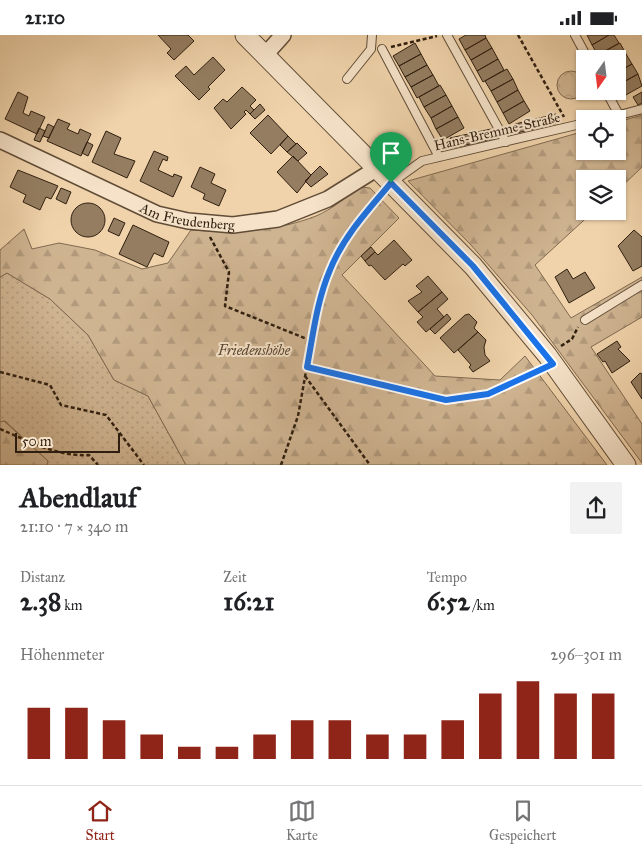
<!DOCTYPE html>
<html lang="de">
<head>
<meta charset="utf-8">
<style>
  :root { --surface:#fff; --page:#f2f2f2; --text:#202124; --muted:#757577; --line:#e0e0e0; --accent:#8f2418 }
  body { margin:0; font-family:"IM FELL Great Primer",serif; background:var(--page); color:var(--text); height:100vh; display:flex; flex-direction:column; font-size:19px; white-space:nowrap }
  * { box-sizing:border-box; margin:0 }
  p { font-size:16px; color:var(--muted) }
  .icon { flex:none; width:28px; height:28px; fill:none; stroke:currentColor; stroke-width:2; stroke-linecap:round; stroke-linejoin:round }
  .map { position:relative; height:430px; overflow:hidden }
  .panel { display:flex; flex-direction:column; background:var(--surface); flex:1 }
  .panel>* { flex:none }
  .needle { width:32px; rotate:194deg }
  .tools { position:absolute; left:576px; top:15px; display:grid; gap:10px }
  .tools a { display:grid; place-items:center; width:50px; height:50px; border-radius:0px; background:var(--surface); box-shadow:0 1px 4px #0004; font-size:25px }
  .scale { position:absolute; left:15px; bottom:12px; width:105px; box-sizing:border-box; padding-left:5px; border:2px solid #301f10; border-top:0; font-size:14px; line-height:18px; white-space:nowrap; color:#301f10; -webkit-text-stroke:4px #f5e2c8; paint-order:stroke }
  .pin { position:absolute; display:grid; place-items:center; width:42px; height:42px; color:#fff; margin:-51px -21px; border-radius:50% 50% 50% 0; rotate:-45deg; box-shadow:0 0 5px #0007 }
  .pin .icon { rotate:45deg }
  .round { display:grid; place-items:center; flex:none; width:52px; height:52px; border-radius:0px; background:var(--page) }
  .summary { display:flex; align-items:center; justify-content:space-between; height:85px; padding:0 20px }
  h1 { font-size:28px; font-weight:700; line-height:38px }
  .metrics { display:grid; grid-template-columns:repeat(3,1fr); gap:8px; height:85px; padding:5px 20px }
  .metrics div { display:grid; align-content:center }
  .metrics b { font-size:25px; font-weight:700 }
  .metrics small { font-size:14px; font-weight:400 }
  .metrics p { font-size:14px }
  .chart { height:140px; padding:10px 20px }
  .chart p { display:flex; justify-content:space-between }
  .chart svg { width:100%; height:90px; margin-top:5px; stroke:var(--accent); stroke-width:6 }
  .status { display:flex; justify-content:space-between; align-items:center; height:35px; padding:0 25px; background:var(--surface); direction:ltr }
  .status svg { height:14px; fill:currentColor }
  .tabs { display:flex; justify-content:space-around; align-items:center; height:70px; border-top:1px solid var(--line); background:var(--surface); font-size:14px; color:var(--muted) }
  .tabs a { display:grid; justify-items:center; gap:2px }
  .tabs .active { color:var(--accent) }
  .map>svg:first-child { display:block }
  .grass { fill:url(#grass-dots); stroke:#806a50 }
  .forest { fill:url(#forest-firs); stroke:#806a50 }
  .park { fill:url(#park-crowns); stroke:#806a50 }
  .building { fill:#947d61; stroke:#301f10 }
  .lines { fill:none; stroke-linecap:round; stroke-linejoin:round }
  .service-casing { stroke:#604c37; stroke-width:10 }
  .minor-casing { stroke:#604c37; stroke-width:18 }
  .tertiary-casing { stroke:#604c37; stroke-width:21 }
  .path { stroke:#301f10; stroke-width:2.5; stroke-dasharray:4 2.5; stroke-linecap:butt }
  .service { stroke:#f5e2c8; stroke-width:8 }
  .minor { stroke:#f5e2c8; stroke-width:15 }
  .tertiary { stroke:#f5e2c8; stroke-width:19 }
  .route-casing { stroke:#fff; stroke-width:10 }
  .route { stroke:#1a73e8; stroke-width:6 }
  .labels { text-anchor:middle; stroke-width:4; stroke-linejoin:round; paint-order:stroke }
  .street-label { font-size:14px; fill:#301f10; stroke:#f5e2c8 }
  .park-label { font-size:14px; font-style:italic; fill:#584430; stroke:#f5e2c8 }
</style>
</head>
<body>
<div class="status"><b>21:10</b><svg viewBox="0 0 49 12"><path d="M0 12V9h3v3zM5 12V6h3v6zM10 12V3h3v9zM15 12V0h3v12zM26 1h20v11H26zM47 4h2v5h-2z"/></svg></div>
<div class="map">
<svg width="642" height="430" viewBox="0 0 642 430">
  <defs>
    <pattern id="grass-dots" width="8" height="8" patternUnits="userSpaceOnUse" patternTransform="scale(1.25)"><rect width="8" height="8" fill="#cfb491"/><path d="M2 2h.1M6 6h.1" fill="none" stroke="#b29a7c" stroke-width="1.8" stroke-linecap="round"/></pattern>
    <pattern id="forest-firs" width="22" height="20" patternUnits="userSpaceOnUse" patternTransform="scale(1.25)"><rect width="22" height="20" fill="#cfb491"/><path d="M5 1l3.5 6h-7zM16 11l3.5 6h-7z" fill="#b29a7c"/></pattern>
    <pattern id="park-crowns" width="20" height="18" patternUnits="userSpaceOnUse" patternTransform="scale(1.25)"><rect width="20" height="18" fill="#cfb491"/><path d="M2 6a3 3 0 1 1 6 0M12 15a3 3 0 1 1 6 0" fill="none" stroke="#b29a7c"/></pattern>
  </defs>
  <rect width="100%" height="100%" fill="#f0d3ab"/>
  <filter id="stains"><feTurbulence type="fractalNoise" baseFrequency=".004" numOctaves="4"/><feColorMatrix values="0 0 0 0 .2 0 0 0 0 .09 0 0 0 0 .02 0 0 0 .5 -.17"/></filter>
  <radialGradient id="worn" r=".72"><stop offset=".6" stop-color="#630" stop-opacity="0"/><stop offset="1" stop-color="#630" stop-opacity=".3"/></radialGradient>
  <path class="grass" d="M 7,238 L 50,264 L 88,300 L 114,345 L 148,361 L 186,430 L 47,430 L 48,426 L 5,386 L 0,387 L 0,242 Z"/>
  <path class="forest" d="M 642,80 L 642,132 L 618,155 L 618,144 L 585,144 L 585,176 L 594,176 L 535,230 L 571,283 L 642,242 L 642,282 L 591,312 L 642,389 L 642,428 L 532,280 L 471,210 L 408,146 L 585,96 L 585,116 L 618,116 L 618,87 Z
    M 361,152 L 370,153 L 399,183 L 342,240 L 435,341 L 500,345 L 525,321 L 607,430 L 186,430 L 148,361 L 114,345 L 88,300 L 50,264 L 7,238 L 0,242 L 0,215 L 24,194 L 32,214 L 59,208 L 95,215 L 142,234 L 168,228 L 191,195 C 233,198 275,197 316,181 C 331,175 347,161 361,152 Z
    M 4,386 L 48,426 L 47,430 L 0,430 L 0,387 Z"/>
  <path class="park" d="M557 50a14 14 0 1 1 28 0a14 14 0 1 1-28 0Z"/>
  <path class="building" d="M 158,0 L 188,0 L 194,6 L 174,25 L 167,18 L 171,14 Z
    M 466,0 L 485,0 L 486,3 L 465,15 L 459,4 Z
    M 587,0 L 609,0 L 592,10 Z
    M 609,0 L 614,0 L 619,8 L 598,20 L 592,10 Z
    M 486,3 L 492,13 L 471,25 L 465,15 Z
    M 415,8 L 421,19 L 399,31 L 393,21 Z
    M 620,8 L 626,19 L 616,24 L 603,24 L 600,19 Z
    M 492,13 L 498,24 L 477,36 L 471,25 Z
    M 421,19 L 427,30 L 405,42 L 399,31 Z
    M 626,19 L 632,29 L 618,37 L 616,24 Z
    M 213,22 L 225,35 L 208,52 L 210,54 L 199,65 L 175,41 L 186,31 L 194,40 Z
    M 498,24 L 504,35 L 483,47 L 477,36 Z
    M 632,29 L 638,39 L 618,50 L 618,37 Z
    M 427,30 L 433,40 L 411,52 L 405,42 Z
    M 507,34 L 513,44 L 491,56 L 485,46 Z
    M 638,39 L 642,51 L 624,61 L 618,50 Z
    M 433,40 L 439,51 L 417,63 L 411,52 Z
    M 513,44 L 518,55 L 497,67 L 491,56 Z
    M 440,50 L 446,60 L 424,72 L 419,62 Z
    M 242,52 L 256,65 L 250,71 L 254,75 L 250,79 L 246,75 L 244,77 L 246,79 L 231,94 L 214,73 L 223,64 L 227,67 Z
    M 518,55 L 524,66 L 503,78 L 497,67 Z
    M 18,57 L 28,62 L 23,78 L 29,81 L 31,76 L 45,82 L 37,99 L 5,84 Z
    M 642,57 L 642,68 L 638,70 L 633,62 Z
    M 446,60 L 452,71 L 431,83 L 424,72 Z
    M 524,66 L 530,76 L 509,89 L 503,78 Z
    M 260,69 L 265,75 L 255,84 L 250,79 Z
    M 452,71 L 458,82 L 436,94 L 431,83 Z
    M 556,79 L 558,88 L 517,98 L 515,89 Z
    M 268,80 L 288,101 L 271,119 L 250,98 Z
    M 458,82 L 464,93 L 443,105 L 436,94 Z
    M 58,84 L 70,89 L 67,94 L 78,99 L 80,94 L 91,99 L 81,121 L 47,106 Z
    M 48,89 L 54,92 L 49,103 L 43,101 Z
    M 39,93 L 45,96 L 40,107 L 34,105 Z
    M 491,94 L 493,104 L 452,113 L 450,103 Z
    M 106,96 L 121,103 L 114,119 L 135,126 L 127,143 L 92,127 Z
    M 288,101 L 296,109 L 287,117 L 280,110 Z
    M 87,107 L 93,110 L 88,121 L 82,118 Z
    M 297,108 L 307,118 L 298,126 L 287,117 Z
    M 154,116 L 168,122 L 167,126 L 163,124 L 158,135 L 173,142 L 174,139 L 182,142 L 173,162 L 140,146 Z
    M 293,121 L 311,140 L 297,158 L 277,137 Z
    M 320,131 L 328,139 L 311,152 L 305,146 Z
    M 200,132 L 215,139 L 211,148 L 226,155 L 219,171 L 203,164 L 205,159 L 191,152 Z
    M 18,135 L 58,151 L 51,164 L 46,162 L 40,175 L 23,167 L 26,160 L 10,152 Z
    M 61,153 L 71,157 L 66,169 L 56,164 Z
    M71 185a17 17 0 1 1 34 0a17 17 0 1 1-34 0Z
    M 114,183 L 125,188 L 119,201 L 108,196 Z
    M 133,190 L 169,207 L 163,222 L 154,218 L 147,232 L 119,219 Z
    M 634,195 L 642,202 L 642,231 L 633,236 L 618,211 Z
    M 394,205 L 412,225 L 405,231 L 403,229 L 385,245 L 371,230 L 369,231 L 365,226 L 375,217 L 378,220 Z
    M 371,212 L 375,217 L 365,226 L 361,221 Z
    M 567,234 L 573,244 L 585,237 L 595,253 L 569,268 L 555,242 Z
    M 428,241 L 442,257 L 418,277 L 408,266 L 422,257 L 416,251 Z
    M 442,257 L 448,264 L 437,274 L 444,282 L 426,297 L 417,287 L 423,282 L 418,277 Z
    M 447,279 L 451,284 L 435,299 L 430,294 Z
    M 469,279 L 477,287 L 474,293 L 478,297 L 454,318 L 440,303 L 465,280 Z
    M 478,297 L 486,305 L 484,312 L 485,320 L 490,326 L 473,337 L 469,332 L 471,330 L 458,315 Z
    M 617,306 L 621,312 L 618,314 L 630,326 L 612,338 L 605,326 L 603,327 L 597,319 Z
    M 640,338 L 642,339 L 642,364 L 631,347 Z"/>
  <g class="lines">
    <g class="service-casing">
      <path id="service" d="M 447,0 L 506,107
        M 575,0 L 588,24
        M 382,14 L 439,122
        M 347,44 L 371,14 L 372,0
        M 606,56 L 619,80
        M 604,84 L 642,74
        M 391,148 L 422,126 L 585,88
        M 585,285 L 642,250"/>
    </g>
    <g class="minor-casing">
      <g id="minor">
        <path d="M 266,19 L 283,0"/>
        <path id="s1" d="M 0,105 L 157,179 L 188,186 L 233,190 L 278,184 L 328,164 L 376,134"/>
      </g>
    </g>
    <g class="tertiary-casing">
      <path id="tertiary" d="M 245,0 L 473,231 L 547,320 L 626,430"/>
    </g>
    <path class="path" d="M 518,0 L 564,82
      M 391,12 L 437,1
      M 210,202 L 229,237 L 225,271 L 312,306
      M 561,311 L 572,304 L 578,292
      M 307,332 L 446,365 L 488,359 L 538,336
      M 0,337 L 50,350 L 61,370 L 106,380 L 144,430
      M 305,341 L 370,430
      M 0,394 C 29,406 57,422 89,420 L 98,430
      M 281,430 L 298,381 L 314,292 L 329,235 L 354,192 L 380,160"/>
    <use href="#service" class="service"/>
    <use href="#minor" class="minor"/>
    <use href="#tertiary" class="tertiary"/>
  </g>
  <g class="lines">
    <g class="route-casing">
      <path id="route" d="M 391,148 L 473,231 L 553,329 L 488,359 L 446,365 L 307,332 C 313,300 317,265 330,235 C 343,202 368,175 391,148 Z"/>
    </g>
    <use href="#route" class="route"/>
  </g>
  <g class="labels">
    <g class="street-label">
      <text transform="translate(497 96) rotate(-13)" y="5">Hans-Bremme-Straße</text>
      <text dy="5" stroke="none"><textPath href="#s1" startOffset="204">Am Freudenberg</textPath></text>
    </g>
    <g class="park-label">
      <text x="254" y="320">Friedenshöhe</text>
    </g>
  </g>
  <rect width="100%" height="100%" filter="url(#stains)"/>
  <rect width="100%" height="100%" fill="url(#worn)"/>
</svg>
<div class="tools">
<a><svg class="needle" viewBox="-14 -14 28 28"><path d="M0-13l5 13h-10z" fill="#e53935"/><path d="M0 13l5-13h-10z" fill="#757577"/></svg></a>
<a><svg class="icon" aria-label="locate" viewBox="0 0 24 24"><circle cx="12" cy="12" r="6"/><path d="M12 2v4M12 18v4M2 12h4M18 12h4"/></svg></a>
<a><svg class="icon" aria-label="layers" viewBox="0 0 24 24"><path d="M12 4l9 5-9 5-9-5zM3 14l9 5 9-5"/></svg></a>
</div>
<div class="scale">50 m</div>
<div class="pin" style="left:391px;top:148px;background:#1e9e55"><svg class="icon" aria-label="arrive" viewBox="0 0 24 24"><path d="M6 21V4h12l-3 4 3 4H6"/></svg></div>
</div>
<section class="panel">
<div class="summary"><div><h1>Abendlauf</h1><p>21:10 · 7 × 340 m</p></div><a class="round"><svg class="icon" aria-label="share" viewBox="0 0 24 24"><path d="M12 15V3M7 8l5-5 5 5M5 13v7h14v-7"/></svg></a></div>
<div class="metrics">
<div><p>Distanz</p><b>2.38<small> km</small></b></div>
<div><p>Zeit</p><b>16:21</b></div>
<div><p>Tempo</p><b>6:52<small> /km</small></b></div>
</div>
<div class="chart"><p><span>Höhenmeter</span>296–301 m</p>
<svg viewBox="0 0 160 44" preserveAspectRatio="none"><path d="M5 44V19M15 44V19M25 44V25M35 44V32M45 44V38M55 44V38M65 44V32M75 44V25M85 44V25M95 44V32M105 44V32M115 44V25M125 44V12M135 44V6M145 44V12M155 44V12"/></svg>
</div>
</section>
<nav class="tabs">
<a class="active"><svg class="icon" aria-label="home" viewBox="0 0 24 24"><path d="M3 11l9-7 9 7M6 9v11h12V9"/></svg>Start</a>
<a><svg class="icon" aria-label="map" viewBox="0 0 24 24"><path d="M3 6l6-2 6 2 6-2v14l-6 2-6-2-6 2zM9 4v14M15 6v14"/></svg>Karte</a>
<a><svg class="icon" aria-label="saved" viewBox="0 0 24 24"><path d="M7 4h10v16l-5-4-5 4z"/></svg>Gespeichert</a>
</nav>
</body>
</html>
